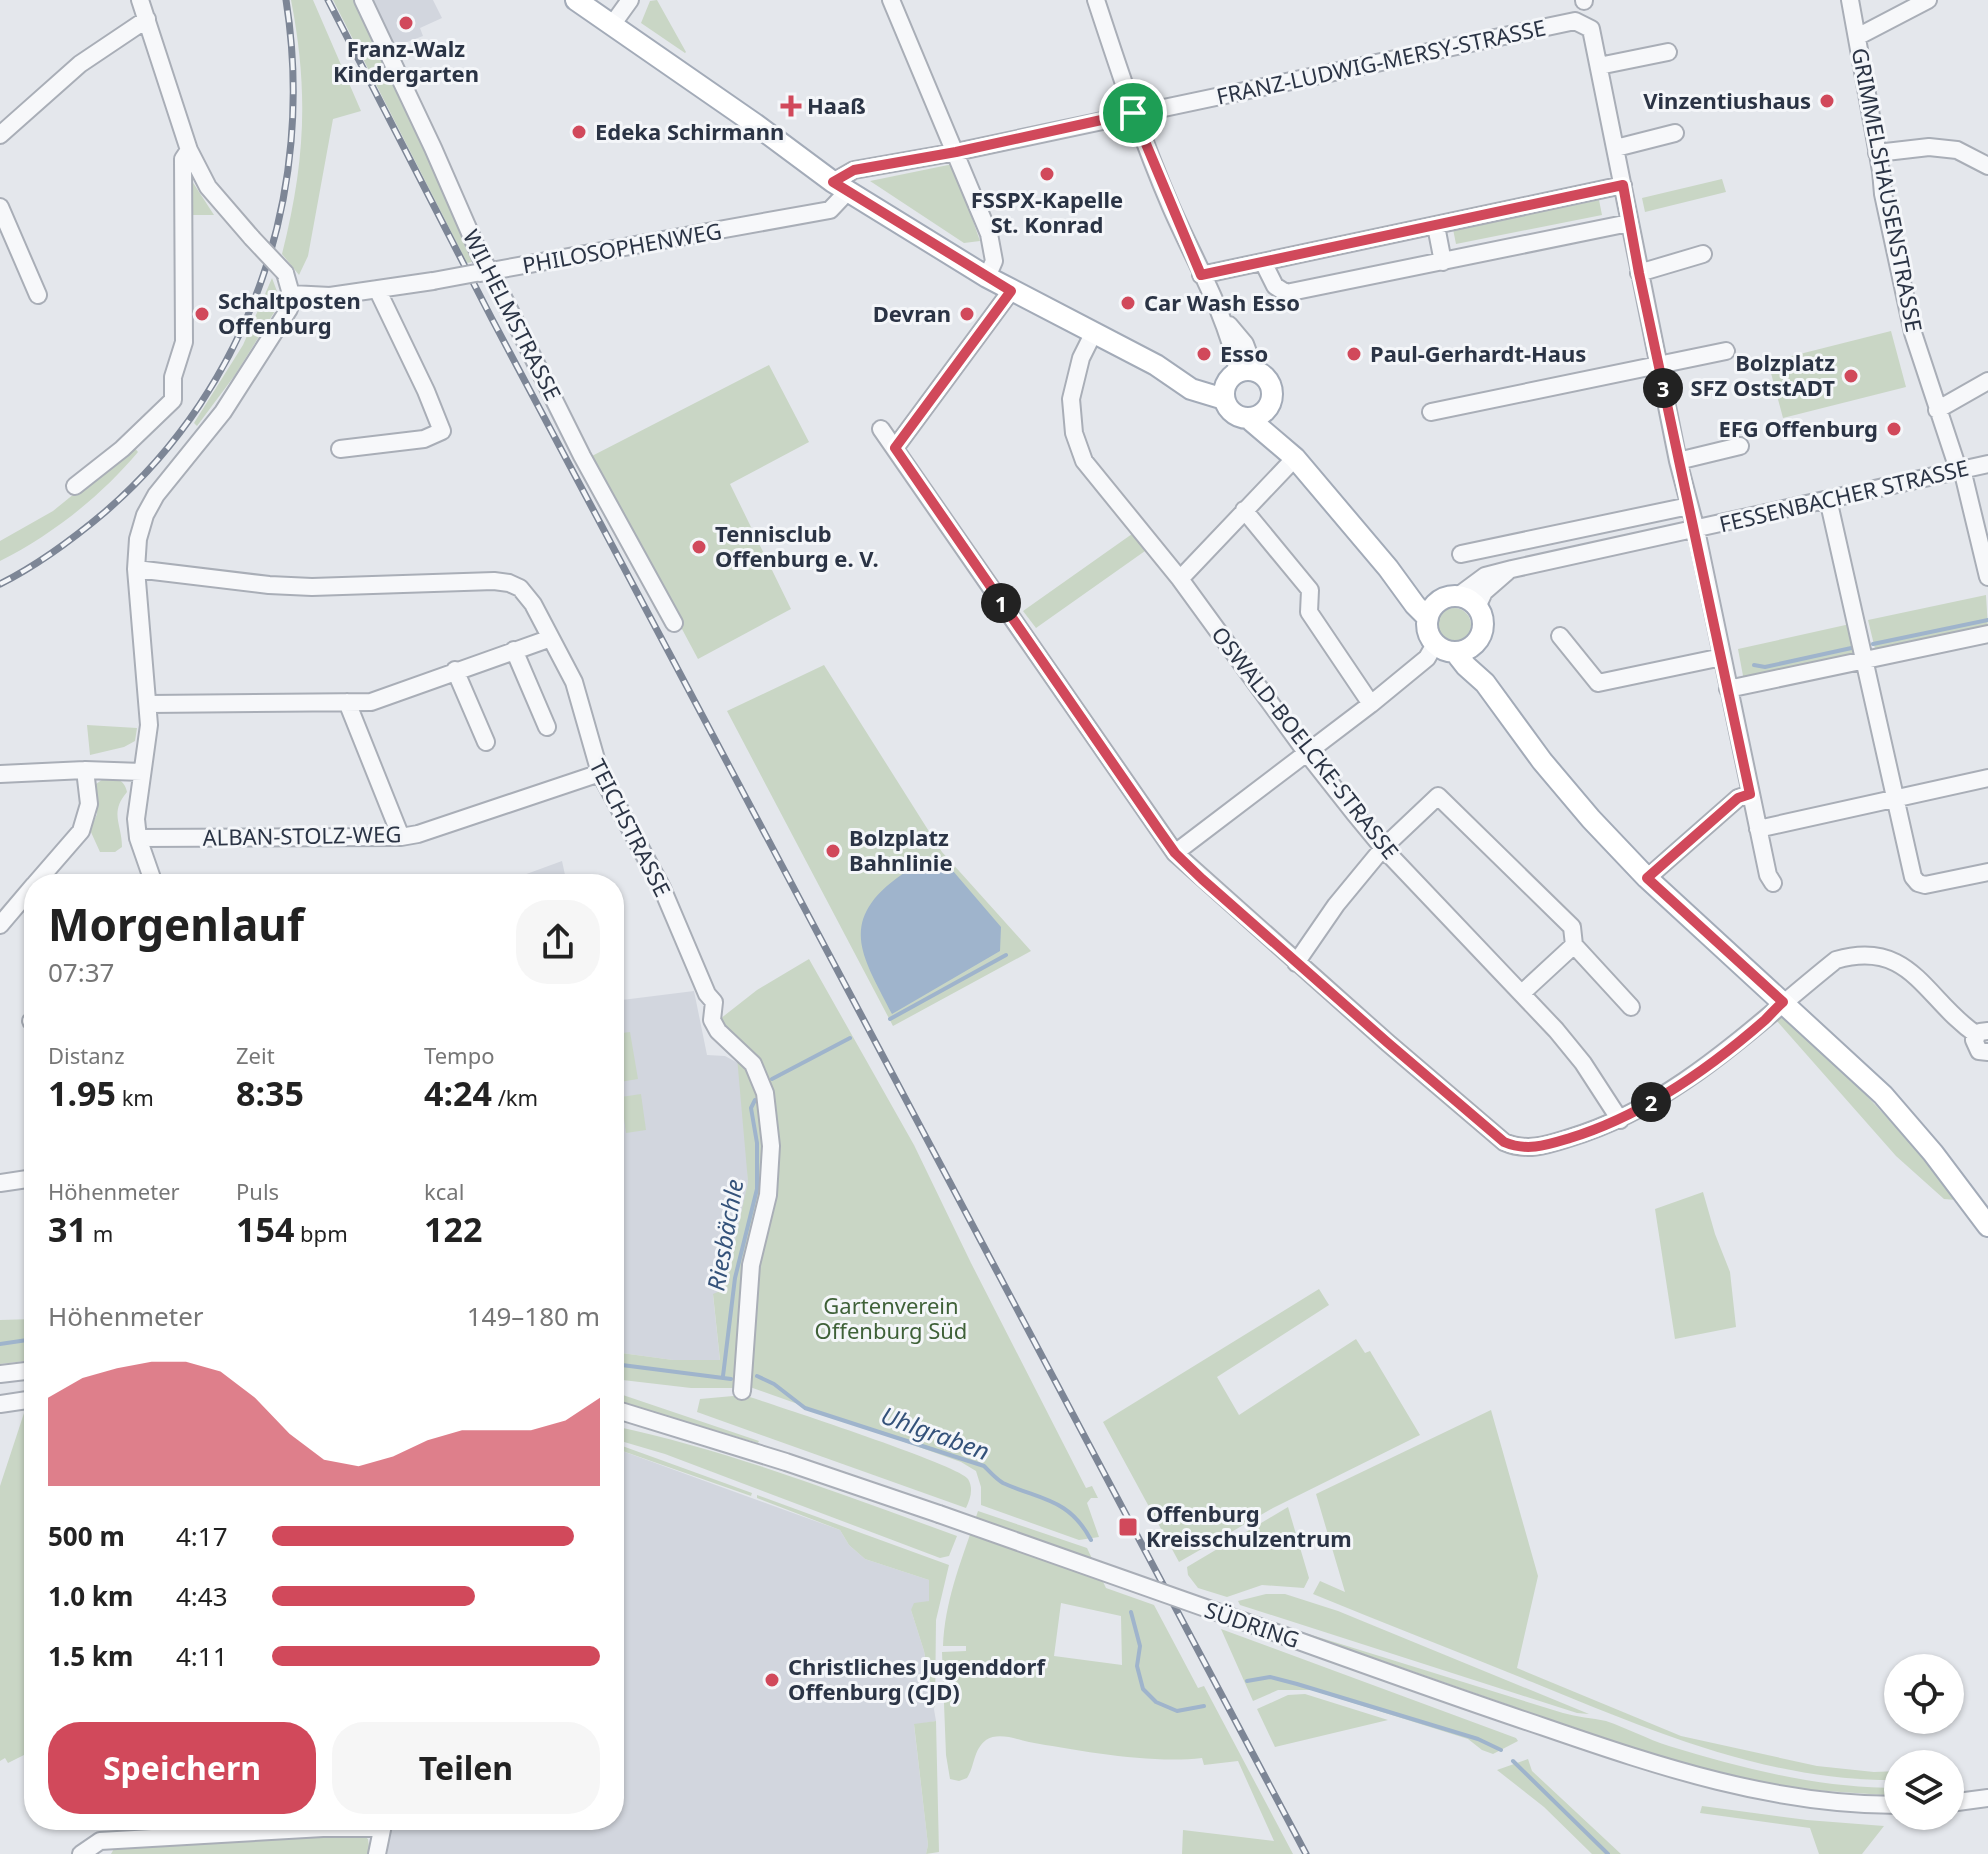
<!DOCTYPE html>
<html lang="de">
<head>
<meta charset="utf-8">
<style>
  :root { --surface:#fff; --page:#f6f6f6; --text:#222; --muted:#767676; --accent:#d1495b }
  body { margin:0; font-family:"Noto Sans",sans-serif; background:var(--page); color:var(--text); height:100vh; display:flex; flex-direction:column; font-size:30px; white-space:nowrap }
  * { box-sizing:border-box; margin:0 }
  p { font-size:26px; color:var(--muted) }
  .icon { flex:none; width:44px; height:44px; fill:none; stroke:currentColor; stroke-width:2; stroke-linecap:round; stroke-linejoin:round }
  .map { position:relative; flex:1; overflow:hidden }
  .sheet { position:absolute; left:24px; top:874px; width:600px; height:956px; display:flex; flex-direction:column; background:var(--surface); border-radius:32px; box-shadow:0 2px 6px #0004 }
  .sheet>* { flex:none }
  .tools { position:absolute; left:1884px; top:1654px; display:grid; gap:16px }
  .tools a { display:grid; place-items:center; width:80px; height:80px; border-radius:50%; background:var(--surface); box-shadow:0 2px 6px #0004; font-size:40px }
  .pin { position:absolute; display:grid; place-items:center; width:68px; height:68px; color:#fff; margin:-34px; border:4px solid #fff; border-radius:50%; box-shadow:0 2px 8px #0007 }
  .km { position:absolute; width:40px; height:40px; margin:-20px; border-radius:50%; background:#222; color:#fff; font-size:22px; line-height:40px; text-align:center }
  .round { display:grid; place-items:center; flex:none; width:84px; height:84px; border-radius:32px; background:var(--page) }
  .summary { display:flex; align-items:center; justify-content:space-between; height:136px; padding:0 24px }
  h1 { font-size:44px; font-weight:700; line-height:60px }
  .figures { display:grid; grid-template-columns:repeat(3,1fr); gap:12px; height:136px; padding:8px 24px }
  .figures div { display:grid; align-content:center }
  .figures b { font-size:34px; font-weight:700 }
  .figures small { font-size:22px; font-weight:400 }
  .figures p { font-size:22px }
  .chart { height:224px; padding:16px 24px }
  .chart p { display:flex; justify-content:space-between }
  .chart svg { width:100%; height:144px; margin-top:8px; fill:var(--accent); opacity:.7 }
  .action { display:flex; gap:16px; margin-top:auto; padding:16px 24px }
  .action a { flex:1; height:92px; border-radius:32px; background:var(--accent); color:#fff; font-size:32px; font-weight:700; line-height:92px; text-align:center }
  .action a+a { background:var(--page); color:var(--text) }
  ul { padding:0 24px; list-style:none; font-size:26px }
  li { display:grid; grid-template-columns:128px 96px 1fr; align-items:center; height:60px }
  li i { height:20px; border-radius:10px; background:var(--accent) }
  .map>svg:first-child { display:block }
  .built { fill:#d2d6de }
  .green { fill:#c9d6c5; fill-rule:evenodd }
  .water { fill:#9fb4cc }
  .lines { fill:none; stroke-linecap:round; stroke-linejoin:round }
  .stream { stroke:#9fb4cc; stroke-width:4 }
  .minor-casing { stroke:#a9aeb7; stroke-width:20 }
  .major-casing { stroke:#a3abb8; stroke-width:24 }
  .minor { stroke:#f7f8fa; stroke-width:16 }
  .major { stroke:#fff; stroke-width:20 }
  .rail-casing { stroke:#7d8696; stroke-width:7 }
  .rail { stroke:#f4f6f9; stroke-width:4; stroke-dasharray:12; stroke-linecap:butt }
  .minor-bridge-casing { stroke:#a9aeb7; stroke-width:20; stroke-linecap:butt }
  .minor-bridge { stroke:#f7f8fa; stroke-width:16 }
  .route-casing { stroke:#fff; stroke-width:16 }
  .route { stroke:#d1495b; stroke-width:10 }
  .poi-dot { fill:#d1495b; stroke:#f4f6f9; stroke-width:3 }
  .labels { text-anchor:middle; stroke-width:6; stroke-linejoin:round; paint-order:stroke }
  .poi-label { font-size:22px; font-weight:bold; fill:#2b3445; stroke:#f4f6f9; text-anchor:start }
  .street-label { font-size:22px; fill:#2b3445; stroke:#f4f6f9 }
  .park-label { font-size:22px; fill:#3f6138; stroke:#f4f6f9 }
  .water-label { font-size:24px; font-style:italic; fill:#34527a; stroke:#f4f6f9 }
</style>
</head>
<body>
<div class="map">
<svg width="1988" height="1854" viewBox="0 0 1988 1854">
  <rect width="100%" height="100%" fill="#e4e7ec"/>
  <path class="built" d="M 371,0 L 433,0 L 442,18 L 420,28 L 423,36 L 394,47 Z
    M 562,861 L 567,884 L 499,884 Z
    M 694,991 L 707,1055 L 725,1056 L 738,1063 L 746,1132 L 748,1182 L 743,1209 L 730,1263 L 720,1291 L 713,1295 L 720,1361 L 673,1360 L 614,1352 L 614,1001 Z
    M 614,1448 L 840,1530 L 849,1545 L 865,1559 L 929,1580 L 929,1601 L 911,1610 L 924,1651 L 936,1721 L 914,1725 L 928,1845 L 926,1854 L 387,1854 L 392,1820 L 614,1820 Z"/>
  <path class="green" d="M 291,0 L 313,0 L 361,111 L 333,119 L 308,256 L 299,275 L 282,254 C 305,163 309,92 291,0 Z
    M 333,0 L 354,0 L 415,125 L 474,260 L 472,262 L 467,263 Z
    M 657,0 L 686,52 L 685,53 L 641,23 L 650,1 Z
    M 953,164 L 980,241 L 964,243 L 870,181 Z
    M 190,178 L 214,215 L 188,215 Z
    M 1722,179 L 1726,192 L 1645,212 L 1642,198 Z
    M 1599,200 L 1602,215 L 1456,244 L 1453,229 Z
    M 272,278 L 278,294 L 275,311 L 235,375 L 197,426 L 194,423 L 243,345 Z
    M 1891,331 L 1906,387 L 1783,418 L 1768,362 Z
    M 769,365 L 809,442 L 730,484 L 791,609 L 698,659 L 590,457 Z
    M 133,446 L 138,452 C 101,496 52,535 0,561 L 0,541 L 53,511 Z
    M 1132,534 L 1145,551 L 1036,628 L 1023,611 Z
    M 1986,595 L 1988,629 L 1876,653 L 1868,620 Z
    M1437 625a17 17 0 1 1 34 0a17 17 0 1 1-34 0Z
    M 1850,624 L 1857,657 L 1744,681 L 1738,649 Z
    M 824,665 L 942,852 L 1031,951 L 893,1026 L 727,711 Z
    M 87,725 L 137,728 L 135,741 L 124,747 L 90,755 Z
    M 106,777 C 117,779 124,779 127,792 C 109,813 122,824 122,847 L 115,852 L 100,852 L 90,830 L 97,814 L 96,784 Z
    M 809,959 L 914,1145 L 971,1263 L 1086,1488 L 1092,1486 L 1098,1498 L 1091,1498 L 1087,1503 L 1099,1537 L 1079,1540 L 981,1505 L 981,1487 L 976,1471 L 961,1462 L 747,1386 L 770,1091 L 767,1075 L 720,1019 L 757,990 Z
    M 1780,1015 C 1846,1071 1904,1131 1956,1200 L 1944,1199 L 1896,1156 L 1776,1020 Z
    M 630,1032 L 638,1079 L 614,1083 L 614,1034 Z
    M 737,1057 L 747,1064 L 759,1091 L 766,1156 L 735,1388 L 691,1388 L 614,1379 L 614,1352 L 673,1360 L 720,1360 L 713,1294 L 720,1291 L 730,1263 L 748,1182 Z
    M 641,1094 L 646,1130 L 626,1133 L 621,1097 Z
    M 1703,1192 L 1715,1234 L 1730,1272 L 1736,1327 L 1675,1339 L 1655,1209 Z
    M 1319,1289 L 1329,1305 L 1217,1377 L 1239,1415 L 1356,1339 L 1365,1353 L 1370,1351 L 1420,1435 L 1273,1508 L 1179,1562 L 1103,1422 Z
    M 34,1319 L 34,1360 L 0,1364 L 0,1320 Z
    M 614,1392 L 759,1441 L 758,1443 L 614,1400 Z
    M 744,1395 C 773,1405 959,1465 968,1479 C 974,1489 970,1499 966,1508 L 697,1412 L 700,1399 Z
    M 34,1406 L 34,1773 L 24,1755 L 8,1763 L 5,1758 L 0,1761 L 0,1486 L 26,1407 Z
    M 1491,1410 L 1538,1576 L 1517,1668 L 1681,1736 L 1817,1766 L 1874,1772 L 1898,1771 L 1898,1780 C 1768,1782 1650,1730 1532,1682 C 1459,1652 1385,1624 1313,1594 L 1320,1581 L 1345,1592 L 1316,1494 Z
    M 614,1426 C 731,1451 844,1495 957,1536 L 949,1556 L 940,1558 L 665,1454 L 614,1439 Z
    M 614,1443 L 752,1493 L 751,1496 L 614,1448 Z
    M 757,1495 L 949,1565 L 936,1620 L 935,1709 L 924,1651 L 911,1610 L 914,1603 L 929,1601 L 929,1580 L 865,1559 L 849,1545 L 840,1530 L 757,1498 Z
    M 1288,1507 L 1309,1578 L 1304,1588 L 1262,1585 L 1227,1597 L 1198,1588 L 1188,1575 L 1187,1567 Z
    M 978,1511 L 1087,1548 L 1106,1588 L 1154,1605 L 1198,1688 L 1204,1686 L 1293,1854 L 1182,1854 L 1183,1830 L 1274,1841 L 1238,1761 L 1204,1765 L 1202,1758 C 1151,1764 1080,1751 1029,1742 C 1016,1739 998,1732 986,1740 C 973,1750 975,1766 967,1778 L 959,1781 L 950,1779 L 946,1755 L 942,1652 L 966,1651 L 966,1646 L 943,1646 C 945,1598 963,1557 978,1511 ZM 1061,1603 L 1121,1616 L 1122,1665 L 1054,1656 Z
    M 1266,1594 L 1285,1594 L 1338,1611 L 1589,1714 L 1577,1713 L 1240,1605 L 1238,1601 Z
    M 1289,1628 L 1563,1713 C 1577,1717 1592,1718 1606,1721 C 1627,1728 1647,1739 1669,1746 C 1744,1769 1819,1788 1898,1788 L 1898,1796 L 1798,1789 L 1726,1776 L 1657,1757 Z
    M 1221,1629 L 1516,1738 L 1518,1741 L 1493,1754 L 1482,1750 L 1468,1739 L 1312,1690 L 1278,1690 L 1253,1701 Z
    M 1305,1694 L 1388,1720 L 1275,1747 L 1257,1709 L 1288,1695 Z
    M 936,1721 L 939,1852 L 926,1854 L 928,1845 L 914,1724 Z
    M 1528,1759 L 1532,1771 L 1621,1854 L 1592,1854 L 1544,1807 L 1497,1770 Z
    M 1702,1806 L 1807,1820 L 1884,1826 L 1862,1854 L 1819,1854 L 1810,1828 L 1700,1813 Z
    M 87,1820 L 159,1820 L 157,1831 L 110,1827 L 102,1823 L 96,1828 Z
    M 361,1834 L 368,1839 L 370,1854 L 111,1854 L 115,1847 L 125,1843 Z"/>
  <path class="water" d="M 941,857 L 1001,927 L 1000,951 L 892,1014 C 865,960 836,923 897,878 C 911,868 923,858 941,857 Z"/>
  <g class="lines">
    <path class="stream" d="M 1873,644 L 1988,620
      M 1754,665 L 1765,667 L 1856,647
      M 890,1019 L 1006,955
      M 772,1079 L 850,1038
      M 0,1344 L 34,1339
      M 614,1364 L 731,1379
      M 723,1376 L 735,1278 L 757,1189 L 757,1143 L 751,1108 L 755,1100
      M 757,1376 L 774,1384 L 805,1408 L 984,1466 C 990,1472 996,1479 1003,1483 C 1040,1500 1069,1498 1091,1540
      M 1131,1612 L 1140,1646 L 1137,1666 L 1143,1689 L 1156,1702 L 1177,1711 L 1204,1706
      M 1247,1681 L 1270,1677 L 1297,1684 L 1478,1739 L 1501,1750
      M 1513,1761 L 1608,1854"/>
    <g class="minor-casing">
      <path id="minor" d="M 140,0 L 189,150 L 208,187 L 252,238
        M 363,0 L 433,148 L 481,258 L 490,271 L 582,456 L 674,623
        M 891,0 L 989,234 L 994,261 L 987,277
        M 1096,0 C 1119,70 1142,140 1171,207 C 1195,262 1226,313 1238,372
        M 1584,0 L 1584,1
        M 1850,0 L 1881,171 L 1883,194 L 1913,333 L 1958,469
        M 612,25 L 630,0
        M 1857,37 L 1928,0
        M 1599,66 L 1668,52
        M 0,135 L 80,64 L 147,19
        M 1616,148 L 1675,133
        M 1877,153 L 1929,147 L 1957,150 L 1988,166
        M 833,182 L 854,170 L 956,152 L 1575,21 L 1591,29 L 1678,461 L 1696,530 L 1768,875 L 1773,883
        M 0,207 L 38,295
        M 1436,226 L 1443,262
        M 1263,262 L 1275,286 L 1286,293 L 1629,223
        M 480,273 L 830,210 L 848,191
        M 1639,273 L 1703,254
        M 1201,275 L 1623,185
        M 291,294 L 330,296 L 433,281
        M 1229,325 L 1245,344 L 1255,371
        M 1093,334 L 1081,358 L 1071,399 L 1074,433 L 1084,461 L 1180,579 L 1306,752 L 1355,814 L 1383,848 L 1556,1030 L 1583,1063 L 1620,1120
        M 1937,410 L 1988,381
        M 1431,412 L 1726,351
        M 881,429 L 1175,853 L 1388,1043 L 1504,1142 C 1527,1152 1547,1145 1569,1138 C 1674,1107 1752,1027 1836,960 C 1911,938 1925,1000 1977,1035
        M 895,448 L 1011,291
        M 340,449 L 424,439 L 442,431 L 426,391 L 377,289
        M 1678,461 L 1740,446
        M 1962,469 L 1988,577
        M 75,486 L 122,449 L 173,400 L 173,377 L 184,342 L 183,159 L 189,150
        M 1828,499 L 1913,877 L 1918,883 L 1925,885 L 1988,872
        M 1244,510 L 1310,590 L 1309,612 L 1371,704
        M 1461,554 L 1689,506
        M 136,569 L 269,585 L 312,587 L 494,581 L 509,583 L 520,588 L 533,604 L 574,682 L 600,773 L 662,888 L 707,994 L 714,1002 L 712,1020 L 718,1031 L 753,1064 L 765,1093 L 771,1146 L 768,1195 L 751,1265 L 742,1391
        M 1180,579 L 1295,458
        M 1458,596 L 1485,576 L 1512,569 L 1988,464
        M 1477,607 L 1484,592 L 1507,572
        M 1560,636 L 1598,683 L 1722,657
        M 514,650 L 547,727
        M 455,670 L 486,742
        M 1728,689 L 1988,634
        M 347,702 L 401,837
        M 149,704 L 371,702 L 551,638
        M 0,774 L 85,770 L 142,772
        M 1758,829 L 1988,778
        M 138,838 L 401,837 L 418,834 L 600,773
        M 1175,853 L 1371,704 L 1427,658 L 1435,644
        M 1647,878 L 1738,798 L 1750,794
        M 35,884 L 81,831 L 89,804 L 85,770
        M 154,884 L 138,838 L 136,819 L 149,725 L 136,569 L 138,539 L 145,515 L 156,495 L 223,412 L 289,309 L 291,294 L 285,273
        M 0,925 L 34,885
        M 1574,945 L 1631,1007
        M 1296,963 L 1336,905 L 1383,848 L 1438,796 L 1572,927 L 1574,945 L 1522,993
        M 31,1021 L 34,1023
        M 1988,1031 L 1980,1032 L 1974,1040 L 1979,1051 L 1988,1052
        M 0,1183 L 34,1178
        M 0,1374 L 34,1370
        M 0,1404 L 34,1399
        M 614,1409 L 786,1462 L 939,1514
        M 1285,1636 C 1371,1667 1457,1698 1544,1727 C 1660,1767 1774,1805 1898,1805
        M 1950,1803 L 1988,1798
        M 81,1854 L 100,1841 L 323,1828 L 381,1828
        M 377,1854 L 384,1820"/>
    </g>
    <g class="major-casing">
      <path id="major" d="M 576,0 L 755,124 L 833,182 L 987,277 L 1156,365 L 1191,389 L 1224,399
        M1224 394a24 24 0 1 1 48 0a24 24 0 1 1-48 0Z
        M 1248,418 L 1295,458 L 1388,568 L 1415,605 L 1428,618
        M1427 624a28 28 0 1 1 56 0a28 28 0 1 1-56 0Z
        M 1455,652 L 1466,666 L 1485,683 L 1542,761 L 1591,819 L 1647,878 L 1883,1095 L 1933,1153 L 1988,1226"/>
    </g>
    <use href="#minor" class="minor"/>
    <use href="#major" class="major"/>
    <g class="rail-casing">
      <path id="rail" d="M 328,0 L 492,319 L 1306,1854
        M 0,584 C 38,565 73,539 105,512 C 252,385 316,189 286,0"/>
    </g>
    <use href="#rail" class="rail"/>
    <g class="minor-bridge-casing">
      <path id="minor-bridge" d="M 252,238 L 285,273
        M 433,281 L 476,273
        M 939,1514 L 1285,1636"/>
    </g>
    <use href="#minor-bridge" class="minor-bridge"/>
  </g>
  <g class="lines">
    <g class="route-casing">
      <path id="route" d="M 1133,113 L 1201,275 L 1623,185 L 1639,273 L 1750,794 L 1738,798 L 1647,878 L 1783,1002 C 1776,1008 1771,1014 1765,1020 C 1709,1069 1642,1116 1570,1138 C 1547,1145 1527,1152 1504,1142 L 1388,1043 L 1202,879 L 1175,853 L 1158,829 L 895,448 L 1011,291 L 833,182 L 854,170 L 956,152 Z"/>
    </g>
    <use href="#route" class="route"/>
  </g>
  <g class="poi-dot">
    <circle cx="406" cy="23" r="8"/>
    <circle cx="1827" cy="101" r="8"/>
    <path d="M787 94h8v8h8v8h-8v8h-8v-8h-8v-8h8z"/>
    <circle cx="579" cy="132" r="8"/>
    <circle cx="1047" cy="174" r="8"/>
    <circle cx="1128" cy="303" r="8"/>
    <circle cx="202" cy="314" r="8"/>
    <circle cx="967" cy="314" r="8"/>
    <circle cx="1204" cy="354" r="8"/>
    <circle cx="1354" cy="354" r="8"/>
    <circle cx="1851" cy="376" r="8"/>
    <circle cx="1894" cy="429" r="8"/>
    <circle cx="699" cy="547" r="8"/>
    <circle cx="833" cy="851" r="8"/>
    <rect x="1118" y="1517" width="20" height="20" rx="4"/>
    <circle cx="772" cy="1680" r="8"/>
  </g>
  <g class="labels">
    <g class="poi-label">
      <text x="406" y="57" text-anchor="middle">Franz-Walz<tspan x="406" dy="25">Kindergarten</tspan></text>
      <text x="1811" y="109" text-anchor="end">Vinzentiushaus</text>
      <text x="807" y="114">Haaß</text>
      <text x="595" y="140">Edeka Schirmann</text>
      <text x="1047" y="208" text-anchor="middle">FSSPX-Kapelle<tspan x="1047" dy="25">St. Konrad</tspan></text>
      <text x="218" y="309">Schaltposten<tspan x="218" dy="25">Offenburg</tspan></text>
      <text x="1144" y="311">Car Wash Esso</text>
      <text x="951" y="322" text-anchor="end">Devran</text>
      <text x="1220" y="362">Esso</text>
      <text x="1370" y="362">Paul-Gerhardt-Haus</text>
      <text x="1835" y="371" text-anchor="end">Bolzplatz<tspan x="1835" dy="25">SFZ OststADT</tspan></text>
      <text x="1878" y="437" text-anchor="end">EFG Offenburg</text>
      <text x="715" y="542">Tennisclub<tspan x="715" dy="25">Offenburg e. V.</tspan></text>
      <text x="849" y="846">Bolzplatz<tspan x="849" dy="25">Bahnlinie</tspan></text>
      <text x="1146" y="1522">Offenburg<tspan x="1146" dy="25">Kreisschulzentrum</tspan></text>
      <text x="788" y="1675">Christliches Jugenddorf<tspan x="788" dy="25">Offenburg (CJD)</tspan></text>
    </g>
    <g class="street-label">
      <text transform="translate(1381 62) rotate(-12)" y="8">FRANZ-LUDWIG-MERSY-STRASSE</text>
      <text transform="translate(1887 190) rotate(79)" y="8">GRIMMELSHAUSENSTRASSE</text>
      <text transform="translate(622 248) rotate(-10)" y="8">PHILOSOPHENWEG</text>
      <text transform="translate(512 315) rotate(63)" y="8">WILHELMSTRASSE</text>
      <text transform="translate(1844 496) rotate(-13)" y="8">FESSENBACHER STRASSE</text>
      <text transform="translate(1305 743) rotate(52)" y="8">OSWALD-BOELCKE-STRASSE</text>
      <text transform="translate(630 828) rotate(63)" y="8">TEICHSTRASSE</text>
      <text transform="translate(302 836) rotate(-1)" y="8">ALBAN-STOLZ-WEG</text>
      <text transform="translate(1252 1625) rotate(19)" y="8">SÜDRING</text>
    </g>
    <g class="park-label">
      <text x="891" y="1314">Gartenverein<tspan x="891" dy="25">Offenburg Süd</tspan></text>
    </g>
    <g class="water-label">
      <text transform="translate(726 1235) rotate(-80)" y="8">Riesbächle</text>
      <text transform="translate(935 1434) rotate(20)" y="8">Uhlgraben</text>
    </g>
  </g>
</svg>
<div class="tools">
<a><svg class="icon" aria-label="locate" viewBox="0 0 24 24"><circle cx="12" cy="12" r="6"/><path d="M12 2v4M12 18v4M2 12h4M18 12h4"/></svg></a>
<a><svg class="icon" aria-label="layers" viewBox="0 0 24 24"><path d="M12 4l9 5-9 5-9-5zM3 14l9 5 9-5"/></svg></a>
</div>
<div class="pin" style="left:1133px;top:113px;background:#1e9e55"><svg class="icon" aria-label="arrive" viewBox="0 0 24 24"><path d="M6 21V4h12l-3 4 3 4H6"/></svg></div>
<b class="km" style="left:1001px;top:603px">1</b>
<b class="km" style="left:1651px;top:1102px">2</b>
<b class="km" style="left:1663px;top:388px">3</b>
<section class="sheet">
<div class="summary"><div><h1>Morgenlauf</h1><p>07:37</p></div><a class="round"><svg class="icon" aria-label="share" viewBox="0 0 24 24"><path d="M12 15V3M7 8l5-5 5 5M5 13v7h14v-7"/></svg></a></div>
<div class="figures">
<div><p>Distanz</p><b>1.95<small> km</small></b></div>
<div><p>Zeit</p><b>8:35</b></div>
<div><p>Tempo</p><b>4:24<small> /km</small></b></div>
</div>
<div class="figures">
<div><p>Höhenmeter</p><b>31<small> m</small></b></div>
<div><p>Puls</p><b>154<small> bpm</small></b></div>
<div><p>kcal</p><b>122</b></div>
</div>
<div class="chart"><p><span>Höhenmeter</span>149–180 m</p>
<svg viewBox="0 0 160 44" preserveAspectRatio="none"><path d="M0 44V17L10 11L20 8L30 6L40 6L50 9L60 17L70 28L80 36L90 38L100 35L110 30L120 27L130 27L140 27L150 24L160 17V44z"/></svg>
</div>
<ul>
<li><b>500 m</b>4:17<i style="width:92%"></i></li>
<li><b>1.0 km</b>4:43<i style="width:62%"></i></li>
<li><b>1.5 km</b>4:11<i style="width:100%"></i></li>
</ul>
<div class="action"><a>Speichern</a><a>Teilen</a></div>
</section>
</div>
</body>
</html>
